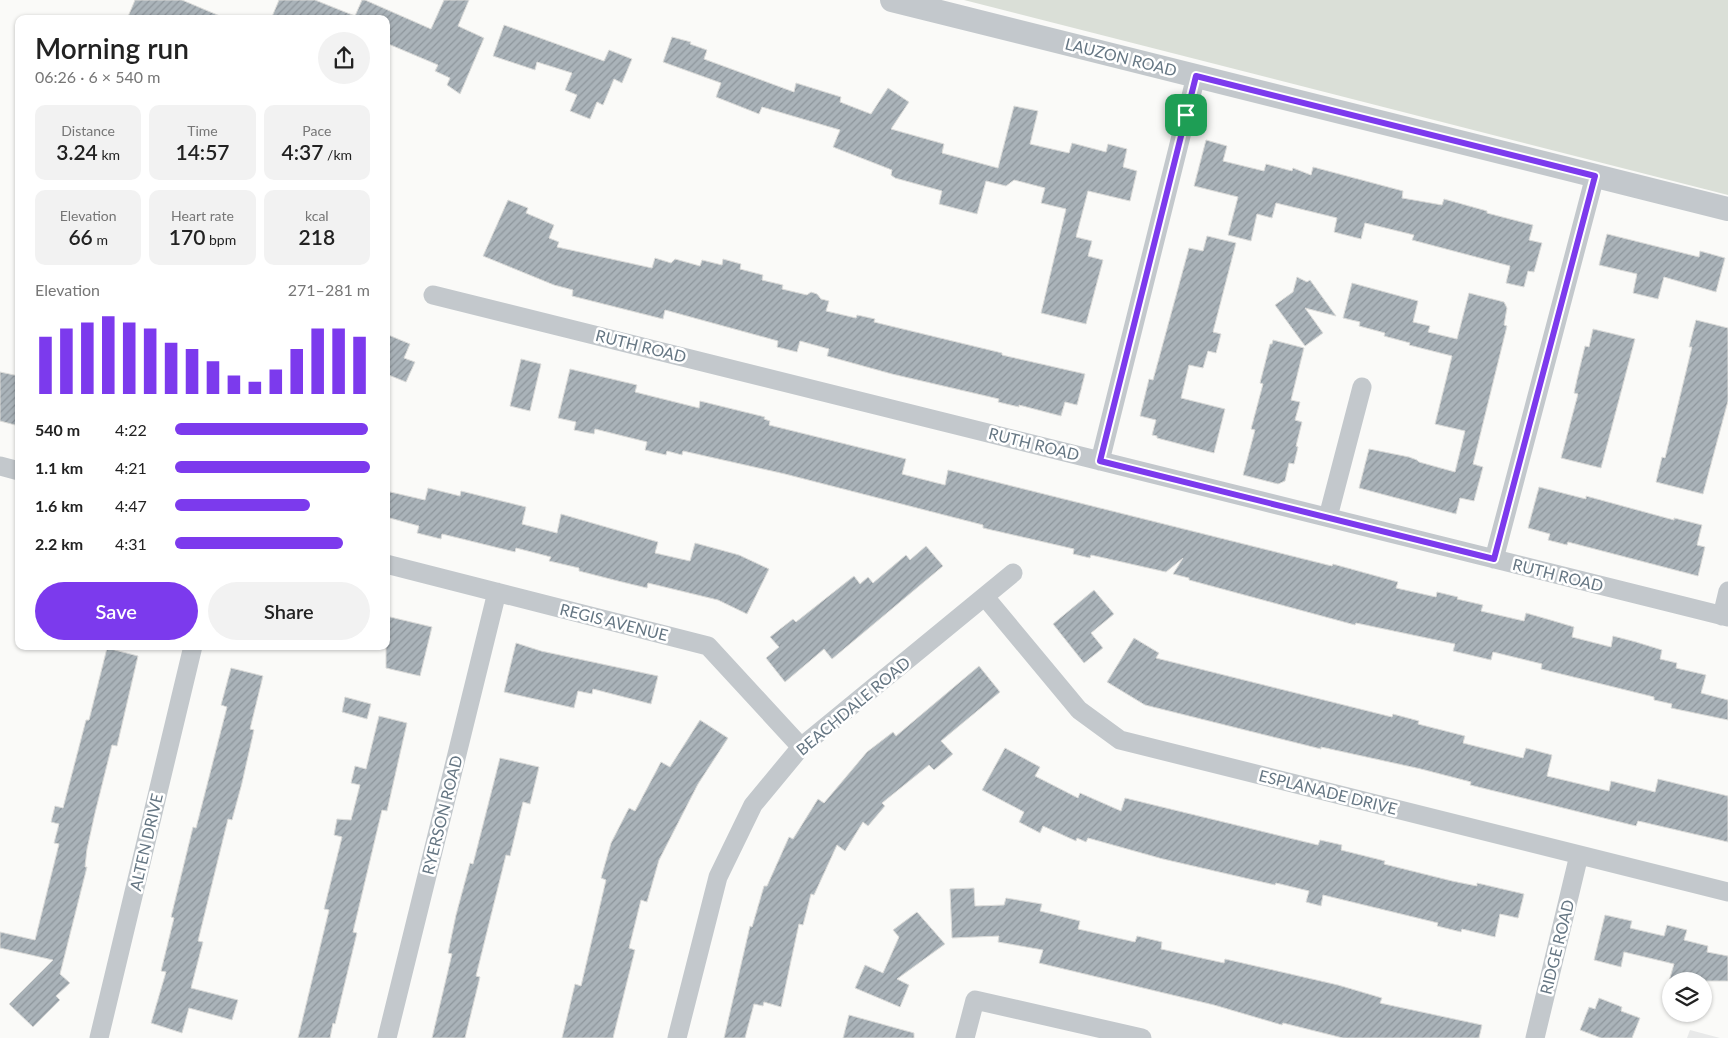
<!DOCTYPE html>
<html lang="en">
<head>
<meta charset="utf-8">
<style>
  :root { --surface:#fff; --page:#f2f2f2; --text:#222; --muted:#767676; --accent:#7c3aed }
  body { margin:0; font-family:Lato,sans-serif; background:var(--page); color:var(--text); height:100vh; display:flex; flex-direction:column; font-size:19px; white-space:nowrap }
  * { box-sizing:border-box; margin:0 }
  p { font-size:16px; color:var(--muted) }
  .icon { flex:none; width:28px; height:28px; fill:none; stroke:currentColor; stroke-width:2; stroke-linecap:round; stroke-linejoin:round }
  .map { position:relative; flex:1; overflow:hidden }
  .side { position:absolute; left:15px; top:15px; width:375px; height:635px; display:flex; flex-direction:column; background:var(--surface); border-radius:10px; box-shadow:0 1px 4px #0004 }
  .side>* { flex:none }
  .tools { position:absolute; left:1662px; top:972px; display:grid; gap:10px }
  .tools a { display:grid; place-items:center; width:50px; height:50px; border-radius:50%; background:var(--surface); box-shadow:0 1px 4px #0004; font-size:25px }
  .pin { position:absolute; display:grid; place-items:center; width:42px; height:42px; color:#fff; margin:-21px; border-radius:10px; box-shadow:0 2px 8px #0006 }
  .round { display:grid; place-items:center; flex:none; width:52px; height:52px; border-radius:26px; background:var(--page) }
  .headline { display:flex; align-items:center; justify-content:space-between; height:85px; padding:0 20px }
  h1 { font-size:28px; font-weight:600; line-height:38px }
  .figures { display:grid; grid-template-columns:repeat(3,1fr); gap:8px; height:85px; padding:5px 20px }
  .figures div { display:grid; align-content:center; border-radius:10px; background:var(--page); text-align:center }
  .figures b { font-size:21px; font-weight:600 }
  .figures small { font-size:14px; font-weight:400 }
  .figures p { font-size:14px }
  .chart { height:140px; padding:10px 20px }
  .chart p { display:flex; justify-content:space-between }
  .chart svg { width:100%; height:90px; margin-top:5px; stroke:var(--accent); stroke-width:6 }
  .primary-button { display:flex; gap:10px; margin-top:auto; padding:10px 20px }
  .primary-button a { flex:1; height:58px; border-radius:30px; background:var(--accent); color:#fff; font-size:20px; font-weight:600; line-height:58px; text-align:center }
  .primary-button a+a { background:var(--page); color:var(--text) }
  ul { padding:0 20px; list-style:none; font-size:16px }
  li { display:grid; grid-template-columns:80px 60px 1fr; align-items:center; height:38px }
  li i { height:12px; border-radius:6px; background:var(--accent) }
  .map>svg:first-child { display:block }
  .built { fill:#e8e9e9 }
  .green { fill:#dadfd7 }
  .building { fill:url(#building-hatch); stroke:#dcdcda }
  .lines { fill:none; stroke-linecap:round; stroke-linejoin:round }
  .minor { stroke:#c3c8cc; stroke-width:19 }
  .tertiary { stroke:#c3c8cc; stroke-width:24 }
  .route-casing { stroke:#fff; stroke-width:10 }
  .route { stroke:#7c3aed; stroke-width:6 }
  .labels { text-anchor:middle; stroke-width:5; stroke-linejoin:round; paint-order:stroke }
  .street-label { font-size:16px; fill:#657683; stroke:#fff }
</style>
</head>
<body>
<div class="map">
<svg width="1728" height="1038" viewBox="0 0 1728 1038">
  <defs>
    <pattern id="building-hatch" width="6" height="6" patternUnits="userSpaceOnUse" patternTransform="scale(1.25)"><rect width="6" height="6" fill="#aab3b9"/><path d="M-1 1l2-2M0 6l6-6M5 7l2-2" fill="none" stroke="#8e969c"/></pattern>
  </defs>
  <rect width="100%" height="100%" fill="#fafaf8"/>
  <path class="built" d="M 1690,1030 L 1720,1038 L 1687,1038 Z"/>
  <path class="green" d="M 964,0 L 1728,0 L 1728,195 Z"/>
  <path class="building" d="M 135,0 L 182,0 L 227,19 L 127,19 Z
    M 279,0 L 315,0 L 355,16 L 362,0 L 365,0 L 431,29 L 444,0 L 469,0 L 458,26 L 484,38 L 460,94 L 447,85 L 450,78 L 435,71 L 438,65 L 386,43 L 386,19 L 271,19 Z
    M 504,25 L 604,61 L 609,50 L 632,59 L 622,83 L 614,79 L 603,105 L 597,102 L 590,119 L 570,111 L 577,95 L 565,90 L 572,73 L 537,62 L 535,70 L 493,56 Z
    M 672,37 L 691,42 L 690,44 L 707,50 L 704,59 L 794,92 L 796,83 L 841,97 L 840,102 L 871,114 L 888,88 L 909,102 L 891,129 L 944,144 L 942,153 L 998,168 L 1014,106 L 1038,111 L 1030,144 L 1069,153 L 1072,143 L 1106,152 L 1108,144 L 1127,149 L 1123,167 L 1137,171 L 1130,201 L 1088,191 L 1076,237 L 1092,241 L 1088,256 L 1103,260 L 1086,324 L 1041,313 L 1066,209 L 1041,203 L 1045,188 L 1014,180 L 1006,186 L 986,181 L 977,214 L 939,204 L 942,191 L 895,178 L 891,175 L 892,170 L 833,147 L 840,130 L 762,107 L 759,114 L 716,97 L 721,83 L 663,62 Z
    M 1206,140 L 1227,146 L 1223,161 L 1264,171 L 1266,164 L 1292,171 L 1293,168 L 1311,175 L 1313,167 L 1403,191 L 1402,198 L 1442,205 L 1444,199 L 1487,211 L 1487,213 L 1533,225 L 1529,240 L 1542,243 L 1534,272 L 1528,271 L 1524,287 L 1506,283 L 1510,266 L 1412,240 L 1414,235 L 1365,223 L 1361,239 L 1334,232 L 1337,218 L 1276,203 L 1272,218 L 1257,214 L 1251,241 L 1228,235 L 1238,197 L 1194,186 Z
    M 508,200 L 528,208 L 526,213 L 554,225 L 549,238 L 559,242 L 557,247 L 652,268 L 655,258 L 671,263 L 675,259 L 700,266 L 702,260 L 722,265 L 723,259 L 741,264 L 740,269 L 763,275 L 762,280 L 783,285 L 782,289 L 807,295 L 811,292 L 817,294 L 821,299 L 829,301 L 826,311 L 856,318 L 857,315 L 875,319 L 874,322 L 1002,353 L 1002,355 L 1085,374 L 1077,405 L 1065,402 L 1061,416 L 1019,405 L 1019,407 L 998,402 L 999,399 L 892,374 L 827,356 L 829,349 L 800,341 L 797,352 L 777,347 L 778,341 L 665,310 L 663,319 L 572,296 L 573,290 L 554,285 L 483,256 Z
    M 1607,234 L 1699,257 L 1700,251 L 1725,258 L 1716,292 L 1664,277 L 1658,299 L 1633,293 L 1637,274 L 1599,265 Z
    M 1207,236 L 1236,243 L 1213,332 L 1221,334 L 1216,353 L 1208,351 L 1203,368 L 1189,365 L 1181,398 L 1225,409 L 1214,453 L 1157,438 L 1157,436 L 1152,435 L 1156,420 L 1140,416 L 1149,379 L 1153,380 L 1189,248 L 1203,251 Z
    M 1297,277 L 1307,282 L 1310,280 L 1336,316 L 1305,308 L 1323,333 L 1305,346 L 1275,305 L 1293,292 Z
    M 1352,283 L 1418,301 L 1413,322 L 1430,326 L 1428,332 L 1457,339 L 1469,293 L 1504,302 L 1507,308 L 1504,325 L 1507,326 L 1473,464 L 1483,467 L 1474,501 L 1460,498 L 1456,514 L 1359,488 L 1369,449 L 1409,457 L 1417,460 L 1419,462 L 1455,472 L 1465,431 L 1435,424 L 1452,356 L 1409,345 L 1410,343 L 1384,336 L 1385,333 L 1359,326 L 1360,322 L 1343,318 Z
    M 1696,320 L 1728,328 L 1728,401 L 1703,494 L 1656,482 L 1662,457 L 1665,458 L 1692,347 L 1689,347 Z
    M 1593,329 L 1635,339 L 1601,468 L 1561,458 L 1578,394 L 1574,393 L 1578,375 L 1585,346 L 1589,347 Z
    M 386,334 L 410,344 L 404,358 L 415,362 L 406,382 L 386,374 Z
    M 1273,340 L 1304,348 L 1291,400 L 1300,402 L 1295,420 L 1302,422 L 1296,446 L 1298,447 L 1294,464 L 1289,463 L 1285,481 L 1278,484 L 1243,475 L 1255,430 L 1251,429 L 1263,384 L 1260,383 L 1270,344 L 1272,344 Z
    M 521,359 L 541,364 L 530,411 L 510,406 Z
    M 570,369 L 637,385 L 635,392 L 699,408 L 700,401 L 765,417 L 764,419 L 770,421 L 769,425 L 906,459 L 902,474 L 945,485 L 948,470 L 1332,566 L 1333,564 L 1398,582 L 1396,588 L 1436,597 L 1437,592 L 1458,597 L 1457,599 L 1483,605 L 1481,611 L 1524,621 L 1526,613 L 1547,619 L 1574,627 L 1572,637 L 1611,647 L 1613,636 L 1636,642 L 1662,650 L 1660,659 L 1677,663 L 1676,668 L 1706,675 L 1701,693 L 1728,700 L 1728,720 L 1671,708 L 1672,704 L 1654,700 L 1654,697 L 1541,669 L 1542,664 L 1493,652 L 1491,660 L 1453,651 L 1455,644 L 1356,623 L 1355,625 L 1189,580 L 1189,578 L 1173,574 L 1183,558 L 1166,572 L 1091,555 L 1090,558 L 1073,554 L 1074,549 L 983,528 L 983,525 L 785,474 L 683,451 L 682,455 L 667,451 L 666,455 L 645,450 L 647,442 L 595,429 L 594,434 L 574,430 L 576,422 L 558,418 Z
    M 0,372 L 19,376 L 19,426 L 0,421 Z
    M 1539,487 L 1586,499 L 1586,496 L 1674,520 L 1674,518 L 1702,525 L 1697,545 L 1705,547 L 1698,576 L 1568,542 L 1567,545 L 1548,540 L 1550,534 L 1528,528 Z
    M 428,488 L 460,496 L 461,491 L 526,507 L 522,524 L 557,533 L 561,514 L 658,542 L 655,553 L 690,561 L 695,543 L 739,555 L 769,569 L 747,614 L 718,600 L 648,583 L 647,588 L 622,582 L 579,571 L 579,568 L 549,561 L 551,557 L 516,548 L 515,552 L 442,534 L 441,539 L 417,533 L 419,526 L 386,517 L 386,491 L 425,500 Z
    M 926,546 L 943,566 L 832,659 L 824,649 L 785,682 L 766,658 L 779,647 L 770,637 L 793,619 L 796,622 L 854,576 L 860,584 L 868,577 L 873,583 L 906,555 L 910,560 Z
    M 1094,590 L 1114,614 L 1091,633 L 1103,648 L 1084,663 L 1053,624 Z
    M 386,616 L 432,627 L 420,676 L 386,668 Z
    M 1134,638 L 1159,653 L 1156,658 L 1392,717 L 1393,714 L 1419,721 L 1418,724 L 1465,736 L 1463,743 L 1523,758 L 1526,748 L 1552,755 L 1547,776 L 1609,791 L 1611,781 L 1655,792 L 1658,779 L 1728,796 L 1728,842 L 1638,821 L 1636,826 L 1470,785 L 1471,782 L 1421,769 L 1321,747 L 1321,749 L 1145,705 L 1107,682 Z
    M 516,643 L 541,651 L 658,676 L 651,704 L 593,689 L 592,694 L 578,691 L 574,708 L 504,692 Z
    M 107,648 L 138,656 L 117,746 L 112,745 L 95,813 L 87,849 L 85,867 L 87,867 L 60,974 L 70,983 L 56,996 L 60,1000 L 33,1027 L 9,1004 L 53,960 L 0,948 L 0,932 L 35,940 L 59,844 L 54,843 L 59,824 L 51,822 L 55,806 L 63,808 L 86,720 L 89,720 Z
    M 979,666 L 1000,692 L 941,741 L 953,754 L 934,770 L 929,765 L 882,803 L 885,806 L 868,826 L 863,822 L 845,851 L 837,845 L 814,895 L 811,894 L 803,925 L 799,924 L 781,1007 L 764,1002 L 763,1006 L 754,1004 L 745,1038 L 724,1038 L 750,926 L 752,927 L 764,886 L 767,886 L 789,837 L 793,839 L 818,799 L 824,803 L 867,752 L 893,732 L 896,736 Z
    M 231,668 L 263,676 L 250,729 L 254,730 L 242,783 L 232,820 L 228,819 L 198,941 L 203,942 L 191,988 L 238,1000 L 232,1020 L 189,1008 L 182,1033 L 151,1023 L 166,972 L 161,971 L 174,918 L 171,917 L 193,827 L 196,828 L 227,707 L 221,705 Z
    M 345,697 L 371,704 L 367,719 L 342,712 Z
    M 379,716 L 407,723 L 387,811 L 382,810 L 353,932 L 357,933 L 335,1024 L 333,1023 L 330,1038 L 298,1038 L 329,910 L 324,909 L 342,837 L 334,835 L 337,819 L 351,820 L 360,785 L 351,783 L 355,766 L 366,769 Z
    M 700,720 L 728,738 L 698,784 L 659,860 L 647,902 L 641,900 L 629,948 L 635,950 L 613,1038 L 562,1038 L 575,984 L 581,986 L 606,880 L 601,878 L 611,843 L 629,808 L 635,811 L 661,762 L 670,767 Z
    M 1005,748 L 1040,767 L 1035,776 L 1078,798 L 1080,793 L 1121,811 L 1125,798 L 1318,845 L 1320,840 L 1342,845 L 1341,850 L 1385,861 L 1384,864 L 1452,881 L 1477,886 L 1477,883 L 1524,894 L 1518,918 L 1500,914 L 1495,937 L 1462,929 L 1461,932 L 1437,926 L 1438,923 L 1323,895 L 1321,906 L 1306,902 L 1309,891 L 1276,883 L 1275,885 L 1163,859 L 1088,838 L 1086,842 L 1077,838 L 1076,841 L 1043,826 L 1040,833 L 1019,822 L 1024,812 L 982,790 Z
    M 500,758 L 539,767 L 530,804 L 523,802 L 510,856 L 506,855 L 476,976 L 480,977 L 465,1038 L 432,1038 L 452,954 L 448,953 L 456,915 L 470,863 L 473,864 Z
    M 974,888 L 975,906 L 1004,905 L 1006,898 L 1042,904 L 1040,911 L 1080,921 L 1078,929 L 1135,942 L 1137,936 L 1162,942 L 1161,949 L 1224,963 L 1225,959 L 1338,985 L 1382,998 L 1380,1003 L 1482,1025 L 1479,1038 L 1343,1038 L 1283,1023 L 1282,1025 L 1214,1005 L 1039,963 L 1043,950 L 998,942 L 999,936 L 952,938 L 950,889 Z
    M 917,912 L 945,944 L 897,979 L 909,985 L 900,1007 L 855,988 L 865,965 L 883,973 L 899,937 L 893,930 Z
    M 1605,915 L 1632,921 L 1630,928 L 1664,936 L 1667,925 L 1687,930 L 1684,940 L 1708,946 L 1707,952 L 1728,956 L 1728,981 L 1669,981 L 1674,964 L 1624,952 L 1621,967 L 1594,960 Z
    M 1599,998 L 1622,1007 L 1621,1011 L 1640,1018 L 1632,1038 L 1601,1038 L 1580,1030 L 1589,1007 L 1595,1009 Z
    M 849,1015 L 914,1033 L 914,1038 L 843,1038 Z"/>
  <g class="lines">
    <path class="minor" d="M 433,295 L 1728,617
      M 1100,461 L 1196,76
      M 0,466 L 19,471
      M 1328,517 L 1362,387
      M 1494,559 L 1595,176
      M 386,564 L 708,646 L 801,747
      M 985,597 L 1079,710 L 1120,740 L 1728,892
      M 1722,616 L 1728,591
      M 99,1038 L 193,646
      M 387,1038 L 497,592
      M 677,1038 L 718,877 L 753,805 L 801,747 L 1013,573
      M 965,1038 L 975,1000 L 1142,1038
      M 1535,1038 L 1579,855"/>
    <path class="tertiary" d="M 892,0 L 1728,209"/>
  </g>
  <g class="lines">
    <g class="route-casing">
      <path id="route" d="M 1196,76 L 1595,176 L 1494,559 L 1100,461 Z"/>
    </g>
    <use href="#route" class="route"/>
  </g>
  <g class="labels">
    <g class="street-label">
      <text transform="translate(1121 57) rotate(14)" y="6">LAUZON ROAD</text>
      <text transform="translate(641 346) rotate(14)" y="6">RUTH ROAD</text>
      <text transform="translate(1034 444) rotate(14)" y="6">RUTH ROAD</text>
      <text transform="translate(1558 575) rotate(14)" y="6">RUTH ROAD</text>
      <text transform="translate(614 622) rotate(14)" y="6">REGIS AVENUE</text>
      <text transform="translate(853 706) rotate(-40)" y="6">BEACHDALE ROAD</text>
      <text transform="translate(1328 792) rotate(14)" y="6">ESPLANADE DRIVE</text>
      <text transform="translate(442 815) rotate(-76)" y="6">RYERSON ROAD</text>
      <text transform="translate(146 842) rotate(-77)" y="6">ALTEN DRIVE</text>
      <text transform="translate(1557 947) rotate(-76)" y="6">RIDGE ROAD</text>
    </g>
  </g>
</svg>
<div class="tools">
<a><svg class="icon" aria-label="layers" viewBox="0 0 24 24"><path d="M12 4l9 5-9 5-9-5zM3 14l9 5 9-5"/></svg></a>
</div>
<div class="pin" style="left:1186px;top:115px;background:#1e9e55"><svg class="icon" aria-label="arrive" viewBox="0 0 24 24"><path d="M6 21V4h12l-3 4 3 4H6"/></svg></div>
<section class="side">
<div class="headline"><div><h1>Morning run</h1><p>06:26 · 6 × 540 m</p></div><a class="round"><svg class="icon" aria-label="share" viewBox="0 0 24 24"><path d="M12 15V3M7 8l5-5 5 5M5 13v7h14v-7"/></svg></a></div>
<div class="figures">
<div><p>Distance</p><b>3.24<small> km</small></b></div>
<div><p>Time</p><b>14:57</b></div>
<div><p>Pace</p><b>4:37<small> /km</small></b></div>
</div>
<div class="figures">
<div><p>Elevation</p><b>66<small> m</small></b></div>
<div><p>Heart rate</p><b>170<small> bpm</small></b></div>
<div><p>kcal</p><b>218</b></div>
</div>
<div class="chart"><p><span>Elevation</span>271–281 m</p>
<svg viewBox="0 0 160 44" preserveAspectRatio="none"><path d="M5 44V16M15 44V12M25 44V9M35 44V6M45 44V9M55 44V12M65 44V19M75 44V22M85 44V28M95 44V35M105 44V38M115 44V32M125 44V22M135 44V12M145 44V12M155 44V16"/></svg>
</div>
<ul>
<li><b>540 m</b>4:22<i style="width:99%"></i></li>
<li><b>1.1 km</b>4:21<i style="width:100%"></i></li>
<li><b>1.6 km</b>4:47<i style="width:69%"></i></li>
<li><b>2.2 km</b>4:31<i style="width:86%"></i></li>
</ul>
<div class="primary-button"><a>Save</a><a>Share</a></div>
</section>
</div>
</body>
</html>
